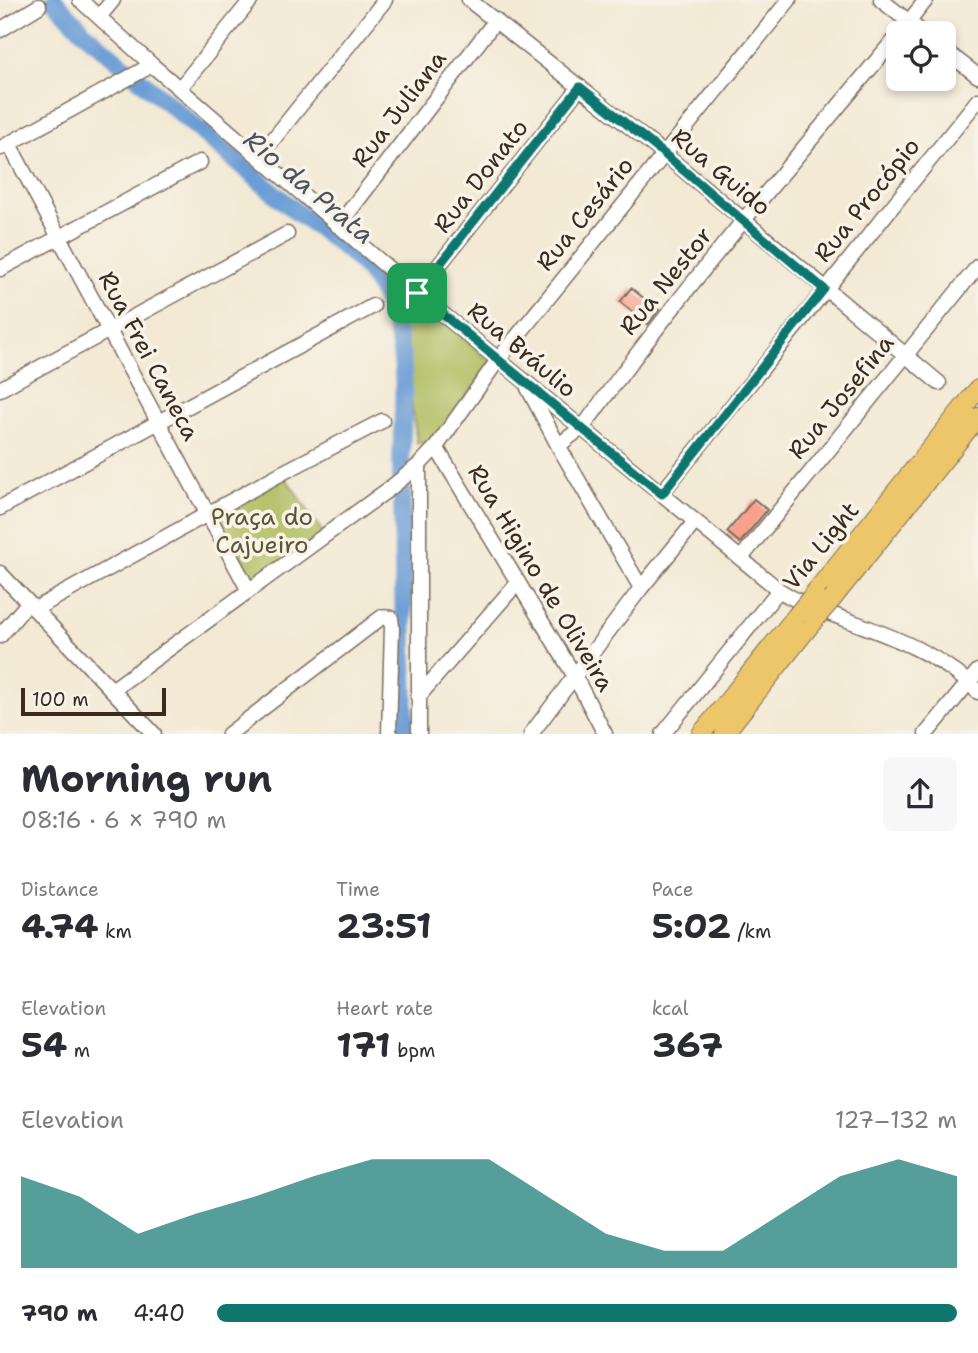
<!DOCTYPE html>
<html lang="en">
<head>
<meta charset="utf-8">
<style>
  :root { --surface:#fff; --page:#f7f7f7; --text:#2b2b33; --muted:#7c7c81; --accent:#0f766e }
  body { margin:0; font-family:"Shantell Sans",sans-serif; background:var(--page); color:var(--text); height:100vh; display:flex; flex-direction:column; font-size:26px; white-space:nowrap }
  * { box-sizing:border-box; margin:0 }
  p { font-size:23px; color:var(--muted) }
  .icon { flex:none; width:38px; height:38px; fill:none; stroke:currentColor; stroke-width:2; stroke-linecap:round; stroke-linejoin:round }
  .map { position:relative; height:734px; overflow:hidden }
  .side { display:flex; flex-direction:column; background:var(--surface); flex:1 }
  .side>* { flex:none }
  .controls { position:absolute; left:886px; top:21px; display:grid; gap:14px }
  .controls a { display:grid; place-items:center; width:70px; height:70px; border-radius:10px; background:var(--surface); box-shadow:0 4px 10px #0003; font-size:35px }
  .scale { position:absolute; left:21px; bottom:18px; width:145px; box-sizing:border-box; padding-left:7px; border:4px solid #3b2a1e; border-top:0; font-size:19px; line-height:24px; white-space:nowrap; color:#3b2a1e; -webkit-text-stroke:5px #f7f3e8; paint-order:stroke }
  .pin { position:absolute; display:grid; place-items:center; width:60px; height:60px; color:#fff; margin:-30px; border-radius:14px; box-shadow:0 4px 10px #0006 }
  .round { display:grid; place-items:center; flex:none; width:74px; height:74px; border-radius:10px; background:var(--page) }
  .head { display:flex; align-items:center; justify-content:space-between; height:119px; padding:0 21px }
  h1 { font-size:38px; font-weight:700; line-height:52px }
  .figures { display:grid; grid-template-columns:repeat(3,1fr); gap:10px; height:119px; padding:7px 21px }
  .figures div { display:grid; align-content:center }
  .figures b { font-size:35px; font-weight:700 }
  .figures small { font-size:19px; font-weight:400 }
  .figures p { font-size:19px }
  .chart { height:196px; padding:14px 21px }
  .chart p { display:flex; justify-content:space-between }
  .chart svg { width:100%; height:126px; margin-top:7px; fill:var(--accent); opacity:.7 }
  ul { padding:0 21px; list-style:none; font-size:23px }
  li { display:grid; grid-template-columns:112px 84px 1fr; align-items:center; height:52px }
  li i { height:18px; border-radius:9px; background:var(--accent) }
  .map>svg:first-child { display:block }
  .green { fill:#b0bd60; stroke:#76743f; stroke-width:2 }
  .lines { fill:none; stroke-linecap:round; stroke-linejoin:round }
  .river { stroke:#6c9dd6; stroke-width:18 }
  .building { fill:#f8a18e }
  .minor-casing { stroke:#7b6d5e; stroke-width:17 }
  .major-casing { stroke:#7b6d5e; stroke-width:20 }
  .minor { stroke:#fff; stroke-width:14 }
  .major { stroke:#ecc669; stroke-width:18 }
  .major-bridge-casing { stroke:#7b6d5e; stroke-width:20; stroke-linecap:butt }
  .major-bridge { stroke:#ecc669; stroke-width:18 }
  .route-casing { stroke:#fff; stroke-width:14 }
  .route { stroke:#0f766e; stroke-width:9 }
  .labels { text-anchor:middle; stroke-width:7; stroke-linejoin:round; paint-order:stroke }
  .street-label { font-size:24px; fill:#3b2a1e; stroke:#f7f3e8 }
  .park-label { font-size:24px; fill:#5e5632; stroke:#f7f3e8 }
  .water-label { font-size:26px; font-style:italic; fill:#4c525e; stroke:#f7f3e8 }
</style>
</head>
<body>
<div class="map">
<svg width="978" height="734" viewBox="0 0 978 734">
  <rect width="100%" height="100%" fill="#f7f3e8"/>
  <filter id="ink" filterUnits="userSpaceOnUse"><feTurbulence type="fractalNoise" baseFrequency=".0143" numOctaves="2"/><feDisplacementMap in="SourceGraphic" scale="14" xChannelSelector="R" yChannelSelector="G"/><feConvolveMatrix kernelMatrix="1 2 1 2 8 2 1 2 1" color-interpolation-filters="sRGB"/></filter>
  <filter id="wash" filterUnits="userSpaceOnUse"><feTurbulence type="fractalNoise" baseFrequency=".00686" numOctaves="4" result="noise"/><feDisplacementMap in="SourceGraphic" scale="28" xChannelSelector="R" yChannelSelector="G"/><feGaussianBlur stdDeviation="1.57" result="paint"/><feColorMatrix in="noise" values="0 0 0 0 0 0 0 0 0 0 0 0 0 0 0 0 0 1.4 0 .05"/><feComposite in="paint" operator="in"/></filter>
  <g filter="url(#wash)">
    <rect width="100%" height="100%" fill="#f3e9d4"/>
    <path class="green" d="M 383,268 L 491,362 L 432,444 L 417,443 L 401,328 Z
      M 283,474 L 324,534 L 249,588 L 208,515 Z"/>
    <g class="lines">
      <path class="river" d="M 54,0 L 84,32 C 151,89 219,147 287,204 C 311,225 340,241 362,264 C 378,281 390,308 396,330 C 412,383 397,440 402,494 L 405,734"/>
    </g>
    <g id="blocks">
      <path class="building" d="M 631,288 L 659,310 L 648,324 L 620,302 Z
        M 754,499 L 767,510 L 740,543 L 727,532 Z"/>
    </g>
  </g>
  <g filter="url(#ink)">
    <use href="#blocks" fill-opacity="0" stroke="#7b6d5e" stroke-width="2"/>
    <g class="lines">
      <g class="minor-casing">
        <path id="minor" d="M 80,0 L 152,65 L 417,293 L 779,590 C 798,603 817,609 839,617 C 888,635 940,653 978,692
          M 469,0 L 663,153 L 939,383
          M 881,0 L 923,33
          M 99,17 L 113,0
          M 903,29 L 926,0
          M 0,30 L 39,6
          M 943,49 L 978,76
          M 180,88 L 251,0
          M 9,144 L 249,591
          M 1,148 L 152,65
          M 259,157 L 385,0
          M 338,226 L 496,20
          M 0,269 L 200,162
          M 417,293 L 580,87
          M 528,388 L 559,447 L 641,588
          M 0,389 L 287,234
          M 436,447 L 574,675 L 605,734
          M 559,447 C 566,436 579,433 586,423 C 683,288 792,163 898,35
          M 419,465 L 419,734
          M 661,494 L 978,100
          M 0,508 L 373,306
          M 741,558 L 978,266
          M 0,573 L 154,734
          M 35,609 L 282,473 L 382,421
          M 0,636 L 28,603
          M 112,690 L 389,489 L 419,465 L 436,447 L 498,360 L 789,0
          M 418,697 L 518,582
          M 229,734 L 382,617 L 391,618 L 392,627 L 389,734
          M 531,734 L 641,588 L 695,522
          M 663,734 L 779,590
          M 926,734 L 978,671"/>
      </g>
      <g class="major-casing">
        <path id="major" d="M 816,591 L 978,389
          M 834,597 L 978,417
          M 701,734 L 796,616
          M 724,734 L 812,623"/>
      </g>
      <use href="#minor" class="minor"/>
      <use href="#major" class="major"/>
      <g class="major-bridge-casing">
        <path id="major-bridge" d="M 796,616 L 816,591
          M 812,623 L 834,597"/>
      </g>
      <use href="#major-bridge" class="major-bridge"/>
    </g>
  </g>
  <g class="lines" filter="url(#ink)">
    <g class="route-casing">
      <path id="route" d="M 580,87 L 663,153 L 824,289 L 662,494 L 417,293 Z"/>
    </g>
    <use href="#route" class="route"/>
  </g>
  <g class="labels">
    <g class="street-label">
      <text transform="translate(399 109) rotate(-53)" y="8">Rua Juliana</text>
      <text transform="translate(721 172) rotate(40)" y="8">Rua Guido</text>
      <text transform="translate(481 176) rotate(-52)" y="8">Rua Donato</text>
      <text transform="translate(867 200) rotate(-51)" y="8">Rua Procópio</text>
      <text transform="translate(585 214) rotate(-51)" y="8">Rua Cesário</text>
      <text transform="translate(666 281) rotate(-51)" y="8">Rua Nestor</text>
      <text transform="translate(522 350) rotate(40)" y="8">Rua Bráulio</text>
      <text transform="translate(149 356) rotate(62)" y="8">Rua Frei Caneca</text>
      <text transform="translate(841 397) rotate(-51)" y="8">Rua Josefina</text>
      <text transform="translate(821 546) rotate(-51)" y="8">Via Light</text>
      <text transform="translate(541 578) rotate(59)" y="8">Rua Higino de Oliveira</text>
    </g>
    <g class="park-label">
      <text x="262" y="525">Praça do<tspan x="262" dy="28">Cajueiro</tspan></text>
    </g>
    <g class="water-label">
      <text transform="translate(309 187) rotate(40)" y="9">Rio da Prata</text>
    </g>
  </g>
</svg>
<div class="controls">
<a><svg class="icon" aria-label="locate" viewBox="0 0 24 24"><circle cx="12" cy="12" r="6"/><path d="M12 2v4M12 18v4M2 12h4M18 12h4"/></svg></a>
</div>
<div class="scale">100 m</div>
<div class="pin" style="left:417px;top:293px;background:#1e9e55"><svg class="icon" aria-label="arrive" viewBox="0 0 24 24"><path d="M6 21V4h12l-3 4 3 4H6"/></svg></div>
</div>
<section class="side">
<div class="head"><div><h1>Morning run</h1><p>08:16 · 6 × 790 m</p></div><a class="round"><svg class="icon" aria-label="share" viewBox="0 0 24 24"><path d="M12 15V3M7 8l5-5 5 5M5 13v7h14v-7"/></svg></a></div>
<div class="figures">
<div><p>Distance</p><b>4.74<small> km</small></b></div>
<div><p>Time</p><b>23:51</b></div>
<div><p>Pace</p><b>5:02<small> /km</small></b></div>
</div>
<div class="figures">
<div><p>Elevation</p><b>54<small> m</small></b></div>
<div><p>Heart rate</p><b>171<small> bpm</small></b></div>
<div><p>kcal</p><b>367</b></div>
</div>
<div class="chart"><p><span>Elevation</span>127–132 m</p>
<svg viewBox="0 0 160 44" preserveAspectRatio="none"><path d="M0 44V12L10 19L20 32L30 25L40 19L50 12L60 6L70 6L80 6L90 19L100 32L110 38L120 38L130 25L140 12L150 6L160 12V44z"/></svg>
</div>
<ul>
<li><b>790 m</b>4:40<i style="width:100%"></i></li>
</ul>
</section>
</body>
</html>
